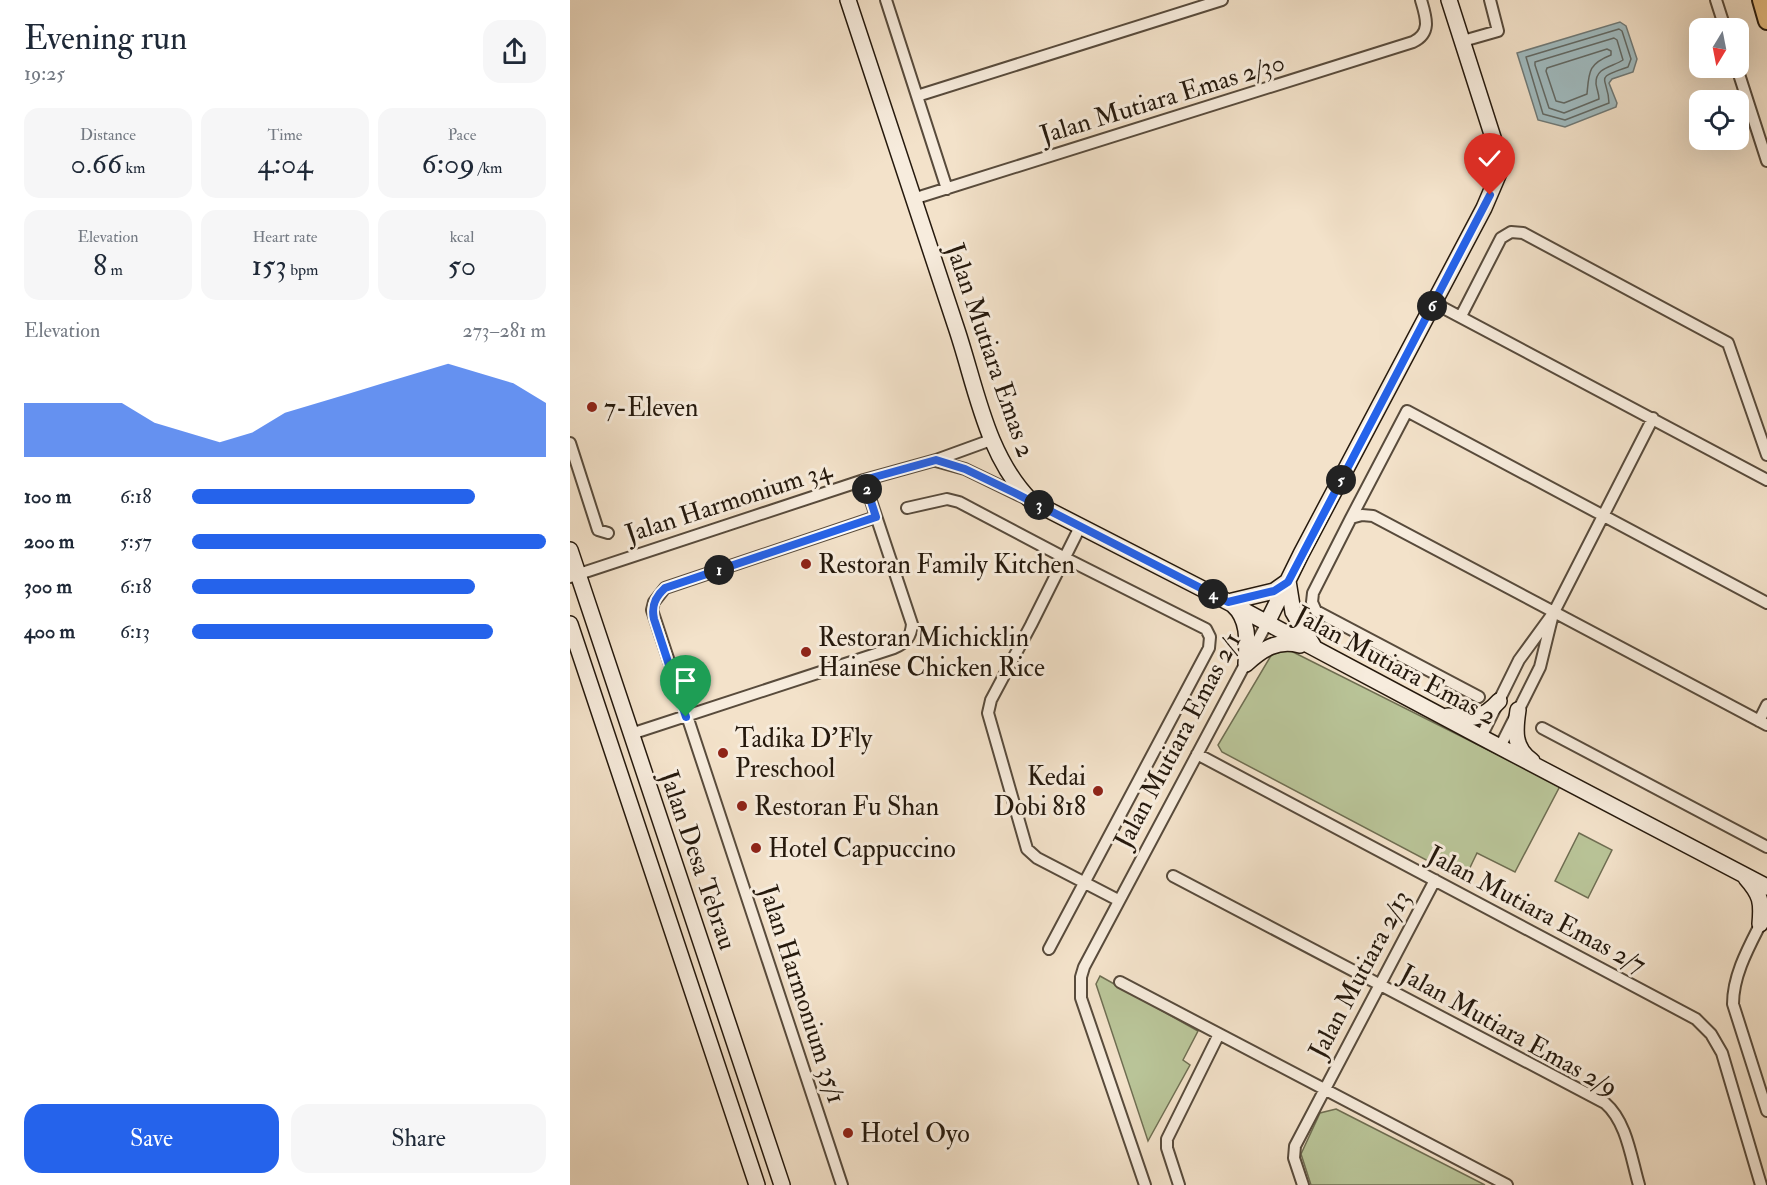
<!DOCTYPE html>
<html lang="en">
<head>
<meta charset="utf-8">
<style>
  :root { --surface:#fff; --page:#f6f6f7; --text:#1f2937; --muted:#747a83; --accent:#2563eb }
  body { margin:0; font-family:"IM FELL Double Pica",serif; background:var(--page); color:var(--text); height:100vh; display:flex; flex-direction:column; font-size:22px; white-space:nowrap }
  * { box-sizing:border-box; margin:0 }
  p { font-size:20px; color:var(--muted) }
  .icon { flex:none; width:33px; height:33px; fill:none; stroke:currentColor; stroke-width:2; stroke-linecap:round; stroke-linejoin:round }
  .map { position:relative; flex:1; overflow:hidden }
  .panel { display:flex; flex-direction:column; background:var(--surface); width:570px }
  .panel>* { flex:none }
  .needle { width:39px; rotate:190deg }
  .controls { position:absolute; left:1119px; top:18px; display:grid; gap:12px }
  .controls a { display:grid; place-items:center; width:60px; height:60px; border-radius:12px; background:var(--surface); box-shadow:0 6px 24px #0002; font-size:30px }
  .pin { position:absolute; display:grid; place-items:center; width:51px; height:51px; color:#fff; margin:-62px -26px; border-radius:50% 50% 50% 0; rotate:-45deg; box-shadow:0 0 6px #0007 }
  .pin .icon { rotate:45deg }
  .km { position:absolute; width:30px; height:30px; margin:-15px; border-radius:50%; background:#222; color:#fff; font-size:16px; line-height:30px; text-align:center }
  .round { display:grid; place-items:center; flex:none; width:63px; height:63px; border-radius:18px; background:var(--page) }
  .headline { display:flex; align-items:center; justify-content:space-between; height:102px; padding:0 24px }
  h1 { font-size:33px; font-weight:600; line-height:45px }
  .metrics { display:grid; grid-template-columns:repeat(3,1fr); gap:9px; height:102px; padding:6px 24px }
  .metrics div { display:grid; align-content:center; border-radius:15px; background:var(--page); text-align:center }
  .metrics b { font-size:30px; font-weight:600 }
  .metrics small { font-size:16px; font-weight:400 }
  .metrics p { font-size:16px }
  .chart { height:168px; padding:12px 24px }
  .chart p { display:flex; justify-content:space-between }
  .chart svg { width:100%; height:108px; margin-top:6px; fill:var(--accent); opacity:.7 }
  .action { display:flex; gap:12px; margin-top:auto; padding:12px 24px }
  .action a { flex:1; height:69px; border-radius:18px; background:var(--accent); color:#fff; font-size:24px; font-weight:600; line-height:69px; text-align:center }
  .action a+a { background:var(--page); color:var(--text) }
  ul { padding:0 24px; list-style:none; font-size:20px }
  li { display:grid; grid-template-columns:96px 72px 1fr; align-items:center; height:45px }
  li i { height:15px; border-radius:8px; background:var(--accent) }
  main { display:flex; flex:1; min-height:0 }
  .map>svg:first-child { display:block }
  .green { fill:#b9c498; stroke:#6f6e52; stroke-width:1.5 }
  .water { fill:#a0bbc0; stroke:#6f7a78; stroke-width:1.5 }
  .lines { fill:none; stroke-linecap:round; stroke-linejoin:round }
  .shore { stroke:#626a66; stroke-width:1.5 }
  .street-casing { stroke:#584b3c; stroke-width:14 }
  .secondary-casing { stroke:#25190d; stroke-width:18 }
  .primary-casing { stroke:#25190d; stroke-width:20 }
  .street { stroke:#f7ecdd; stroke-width:10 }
  .secondary { stroke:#f7ecdd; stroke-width:15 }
  .primary { stroke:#eac185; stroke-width:16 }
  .route-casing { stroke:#fff; stroke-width:12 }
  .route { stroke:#2563eb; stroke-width:8 }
  .poi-dot { fill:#8f2418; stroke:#f7ecdd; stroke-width:2 }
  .labels { text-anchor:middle; stroke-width:6; stroke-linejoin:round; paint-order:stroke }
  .street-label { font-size:26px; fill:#25190d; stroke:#f7ecdd }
  .poi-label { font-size:26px; fill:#25190d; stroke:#f7ecdd; text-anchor:start }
</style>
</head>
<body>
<main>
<section class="panel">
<div class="headline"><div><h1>Evening run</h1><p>19:25</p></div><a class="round"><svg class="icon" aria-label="share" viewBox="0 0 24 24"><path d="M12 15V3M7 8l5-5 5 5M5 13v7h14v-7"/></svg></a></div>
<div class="metrics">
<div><p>Distance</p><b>0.66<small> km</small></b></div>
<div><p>Time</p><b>4:04</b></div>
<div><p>Pace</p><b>6:09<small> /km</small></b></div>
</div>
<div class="metrics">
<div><p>Elevation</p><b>8<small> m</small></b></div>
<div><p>Heart rate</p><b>153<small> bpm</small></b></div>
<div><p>kcal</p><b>50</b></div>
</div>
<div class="chart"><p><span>Elevation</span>273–281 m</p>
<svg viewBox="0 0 160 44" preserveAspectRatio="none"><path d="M0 44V22L10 22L20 22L30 22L40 30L50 34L60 38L70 34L80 26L90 22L100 18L110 14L120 10L130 6L140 10L150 14L160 22V44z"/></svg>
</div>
<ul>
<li><b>100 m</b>6:18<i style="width:80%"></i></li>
<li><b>200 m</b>5:57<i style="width:100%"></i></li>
<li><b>300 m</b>6:18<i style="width:80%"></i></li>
<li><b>400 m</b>6:13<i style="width:85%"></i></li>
</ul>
<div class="action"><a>Save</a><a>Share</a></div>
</section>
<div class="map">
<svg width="1197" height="1185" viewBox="0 0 1197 1185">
  <rect width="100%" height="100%" fill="#f3e2ca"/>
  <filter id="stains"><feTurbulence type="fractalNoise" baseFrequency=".00333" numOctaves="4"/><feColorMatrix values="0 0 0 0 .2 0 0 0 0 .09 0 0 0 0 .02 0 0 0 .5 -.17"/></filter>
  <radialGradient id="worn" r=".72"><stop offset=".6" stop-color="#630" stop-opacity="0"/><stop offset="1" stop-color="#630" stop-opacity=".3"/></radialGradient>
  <path class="green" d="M 719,650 L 990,786 L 945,872 L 907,853 L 894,880 L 652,752 L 648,745 L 702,654 Z
    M 1009,833 L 1042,850 L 1018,898 L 985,881 Z
    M 530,976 L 628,1031 L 613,1060 L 620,1065 L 578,1141 L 526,984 Z
    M 766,1109 L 915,1185 L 741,1185 L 731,1154 L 750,1113 Z"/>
  <path class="water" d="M 1050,22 L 1056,26 L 1067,59 L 1063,72 L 1042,79 L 1039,83 L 1047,103 L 1046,107 L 995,127 L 968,120 L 947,53 Z"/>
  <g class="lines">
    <path class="shore" d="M 1049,29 L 1052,31 L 1061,59 L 1058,67 C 1022,79 1038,76 1039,103 L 995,120 L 973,114 L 956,57 Z
      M 1044,38 L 1047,40 L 1053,60 C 1043,67 1025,67 1026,84 C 1027,90 1029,94 1029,99 L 994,113 L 979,108 L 965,65 L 965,62 Z
      M 1037,49 L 1041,51 L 1041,55 C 1018,64 1019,72 1017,94 L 994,103 L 986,101 L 976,71 L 977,68 Z"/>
    <g class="street-casing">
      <path id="street" d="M 316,0 L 377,189
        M 1146,0 L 1155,28
        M 893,41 L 928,31 L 920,0
        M 1167,68 L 1197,161
        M 347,96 L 652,0
        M 343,199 L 843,42 C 862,33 856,17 851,0
        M 864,303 L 1197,480
        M 891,316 L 931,238 L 941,232 L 953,233 L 1158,343 L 1197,455
        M 0,443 L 28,530 L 38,533
        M 366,461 L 395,469 L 457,499
        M 337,508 L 377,499 L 389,502 L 495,558 L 636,629 L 640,637 L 639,648 L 479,949
        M 781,518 L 837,411 L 1197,603
        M 510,527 L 461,625 L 421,700 L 418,713 L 457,849 L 467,858 L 548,900
        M 0,577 L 294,480 L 366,460 L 421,440
        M 909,697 L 746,611 L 742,602 L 743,593 L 781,518 L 792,515 L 803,516 L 1197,725
        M 1189,721 L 1197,705
        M 972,728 L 1197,847
        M 61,734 L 324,648 C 336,643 341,637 342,624 L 294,480
        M 911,737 L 949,660 L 984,612 L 1083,418
        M 930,747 L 970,667 L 982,618
        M 627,754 L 1126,1019 L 1141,1034 L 1152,1053 L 1191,1185
        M 603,876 L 1035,1103 C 1057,1122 1061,1158 1069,1185
        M 1193,919 C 1180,945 1163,974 1163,1004 L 1197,1111
        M 550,982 L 937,1185
        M 272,1185 L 82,610 L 84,602 L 95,588 L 306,517
        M 575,1185 L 511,998 L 511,977 L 514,967 L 697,623
        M 609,1185 L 597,1148 L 597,1139 L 649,1034
        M 733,1185 L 724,1158 L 725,1146 L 865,880"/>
    </g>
    <g class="secondary-casing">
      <path id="secondary" d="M 278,0 C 313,108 349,216 385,324 C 406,385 415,454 461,501 L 658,602 L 911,737 L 1197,887
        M 0,550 L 212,1185
        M 718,581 L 723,612 L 744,647
        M 658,602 L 704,591 L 718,581
        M 663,605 C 680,620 677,644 676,664
        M 697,623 L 731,554 L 914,208 L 929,173 L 928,153 L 879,0
        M 0,624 L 187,1185
        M 676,664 C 692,649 708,639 730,645
        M 948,710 C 945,730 943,748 962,761
        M 878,716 C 901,720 913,719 929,701
        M 1176,878 C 1191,895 1192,902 1190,924"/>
    </g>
    <g class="primary-casing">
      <path id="primary" d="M 1191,0 L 1197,21"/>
    </g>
    <use href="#street" class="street"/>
    <use href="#secondary" class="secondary"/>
    <use href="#primary" class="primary"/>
  </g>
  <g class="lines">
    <g class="route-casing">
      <path id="route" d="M 116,717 L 84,619 C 81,606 85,597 95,588 L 306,517 L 294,480 L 366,460 L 395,469 L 445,493 L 658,602 L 704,591 L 718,582 L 920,195"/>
    </g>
    <use href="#route" class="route"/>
  </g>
  <g class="poi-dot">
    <circle cx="22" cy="407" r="6"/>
    <circle cx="236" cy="564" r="6"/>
    <circle cx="236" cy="652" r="6"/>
    <circle cx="153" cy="753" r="6"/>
    <circle cx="528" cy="791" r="6"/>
    <circle cx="172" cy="806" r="6"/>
    <circle cx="186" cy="848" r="6"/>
    <circle cx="278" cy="1133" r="6"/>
  </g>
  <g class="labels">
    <g class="street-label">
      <text transform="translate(592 98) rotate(-17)" y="9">Jalan Mutiara Emas 2/30</text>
      <text transform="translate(421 350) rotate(71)" y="9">Jalan Mutiara Emas 2</text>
      <text transform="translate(158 501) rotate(-18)" y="9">Jalan Harmonium 34</text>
      <text transform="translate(826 665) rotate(28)" y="9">Jalan Mutiara Emas 2</text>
      <text transform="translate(607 740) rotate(-62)" y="9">Jalan Mutiara Emas 2/1</text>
      <text transform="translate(129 860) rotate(71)" y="9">Jalan Desa Tebrau</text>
      <text transform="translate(967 909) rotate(28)" y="9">Jalan Mutiara Emas 2/7</text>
      <text transform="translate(789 974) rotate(-62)" y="9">Jalan Mutiara 2/13</text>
      <text transform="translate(233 994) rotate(72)" y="9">Jalan Harmonium 35/1</text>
      <text transform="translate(939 1030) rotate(29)" y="9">Jalan Mutiara Emas 2/9</text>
    </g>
    <g class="poi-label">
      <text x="34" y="416">7-Eleven</text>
      <text x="248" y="573">Restoran Family Kitchen</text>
      <text x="248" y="646">Restoran Michicklin<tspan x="248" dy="30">Hainese Chicken Rice</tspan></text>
      <text x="165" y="747">Tadika D'Fly<tspan x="165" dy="30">Preschool</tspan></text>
      <text x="516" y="785" text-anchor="end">Kedai<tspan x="516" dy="30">Dobi 818</tspan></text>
      <text x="184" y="815">Restoran Fu Shan</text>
      <text x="198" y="857">Hotel Cappuccino</text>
      <text x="290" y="1142">Hotel Oyo</text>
    </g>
  </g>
  <rect width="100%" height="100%" filter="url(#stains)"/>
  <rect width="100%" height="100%" fill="url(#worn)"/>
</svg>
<div class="controls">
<a><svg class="needle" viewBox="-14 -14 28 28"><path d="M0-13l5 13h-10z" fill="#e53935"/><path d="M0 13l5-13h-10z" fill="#747a83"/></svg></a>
<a><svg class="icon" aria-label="locate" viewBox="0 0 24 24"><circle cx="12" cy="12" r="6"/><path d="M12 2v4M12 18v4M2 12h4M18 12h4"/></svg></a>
</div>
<div class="pin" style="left:116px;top:717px;background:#1e9e55"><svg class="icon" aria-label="arrive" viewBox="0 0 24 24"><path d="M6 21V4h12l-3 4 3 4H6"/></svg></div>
<div class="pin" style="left:920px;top:195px;background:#d93025"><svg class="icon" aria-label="check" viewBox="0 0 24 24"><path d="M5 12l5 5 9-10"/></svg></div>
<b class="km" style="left:149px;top:570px">1</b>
<b class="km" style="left:297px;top:489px">2</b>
<b class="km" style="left:469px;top:505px">3</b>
<b class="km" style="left:643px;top:594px">4</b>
<b class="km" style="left:771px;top:480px">5</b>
<b class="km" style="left:862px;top:306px">6</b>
</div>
</main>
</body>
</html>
